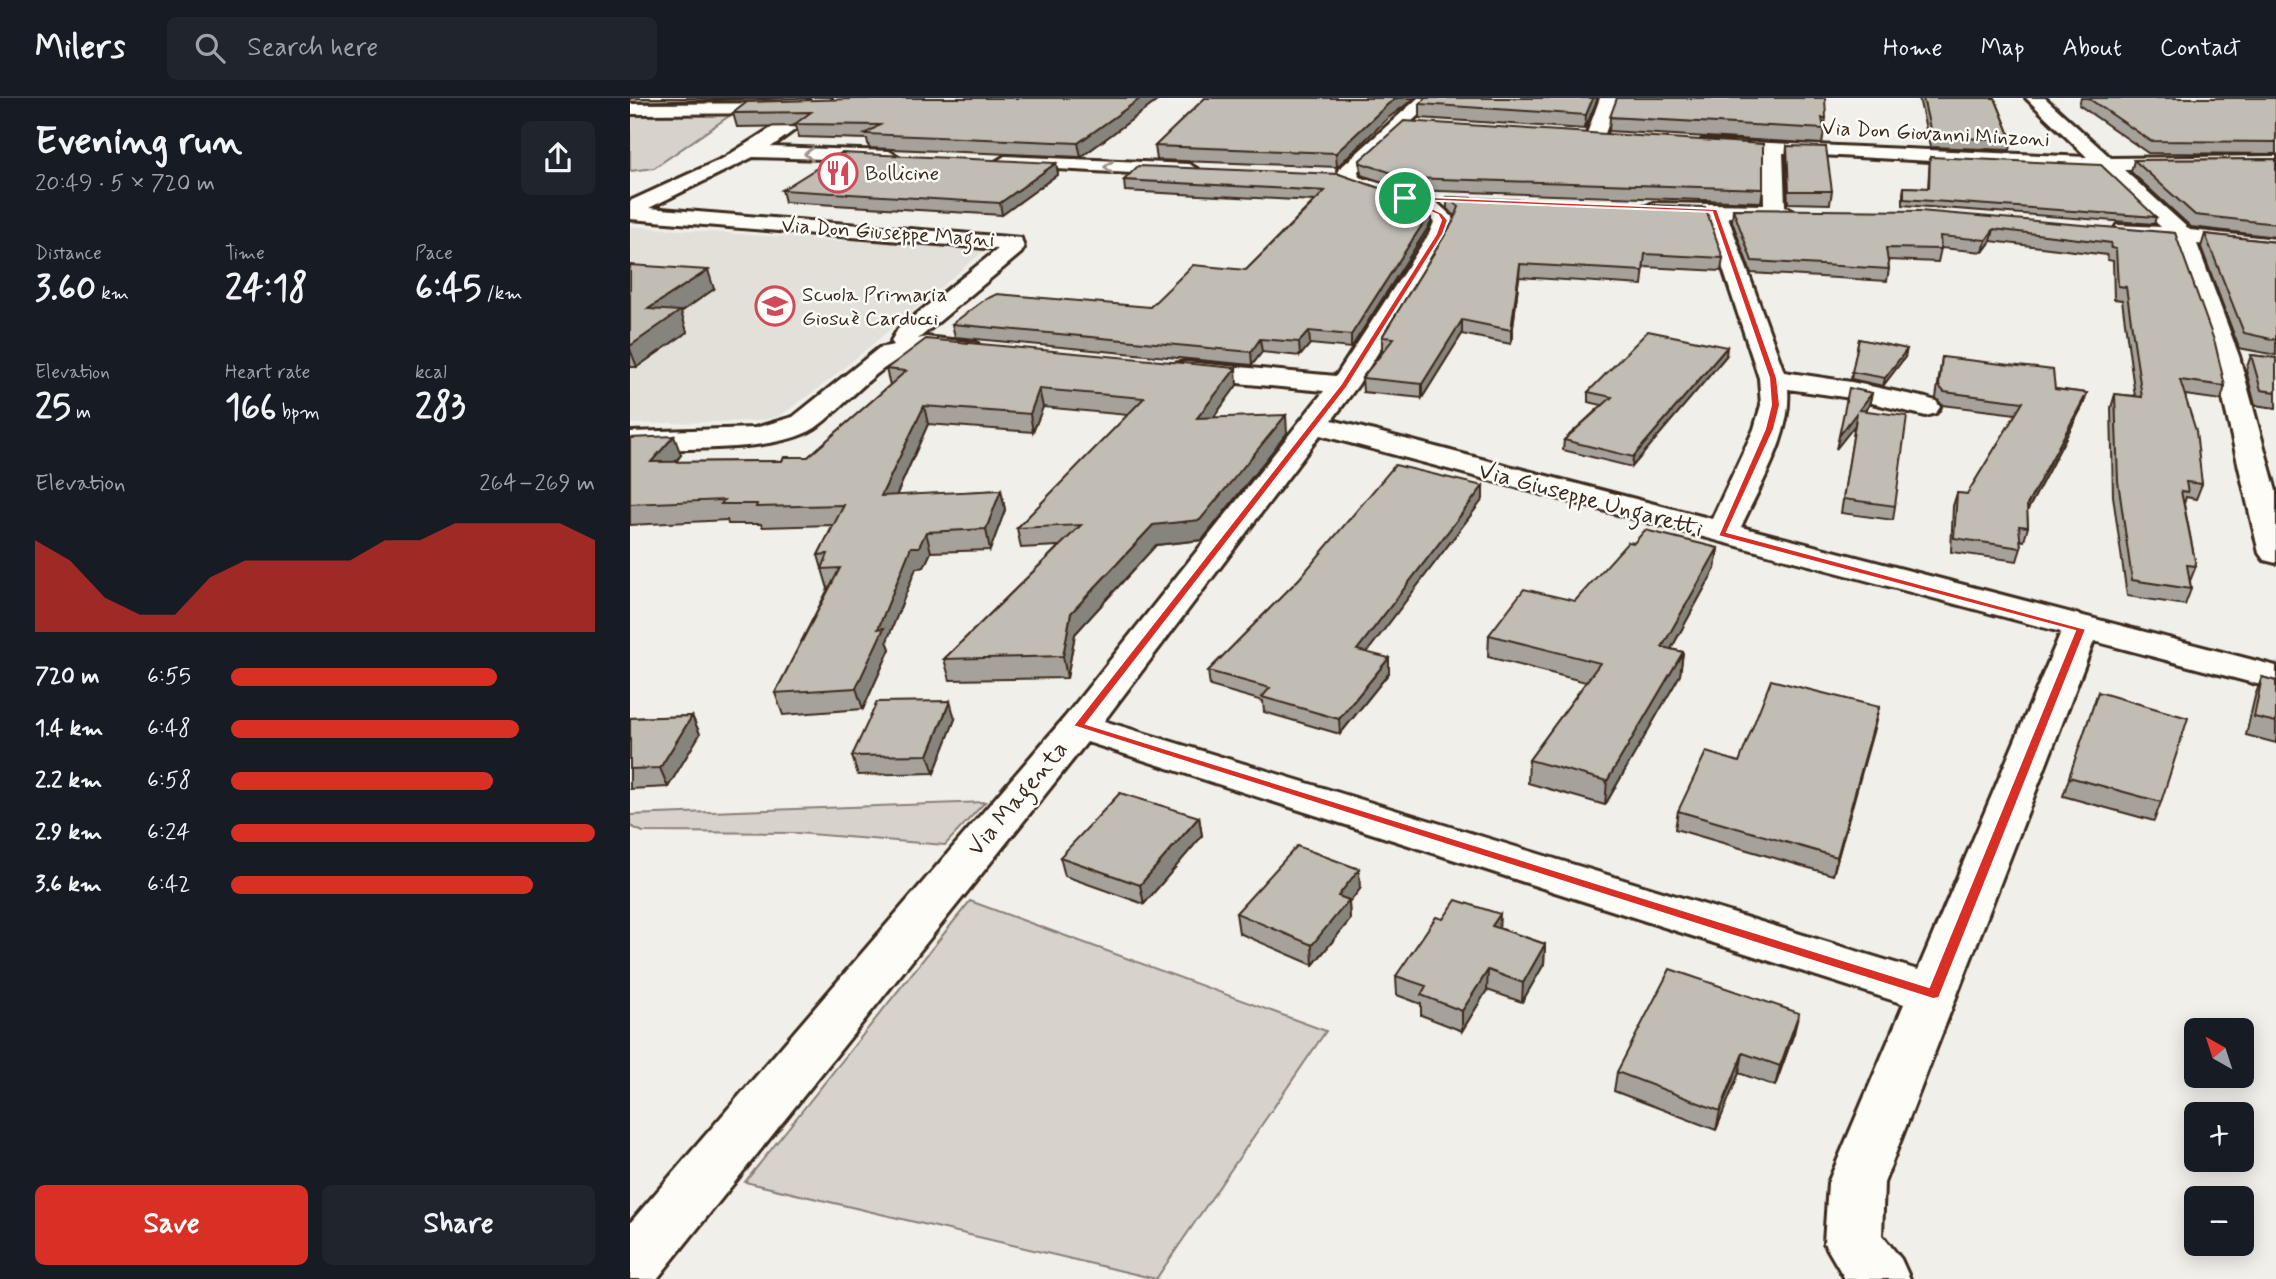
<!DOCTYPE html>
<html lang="en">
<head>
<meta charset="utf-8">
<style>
  :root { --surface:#171b24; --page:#20242c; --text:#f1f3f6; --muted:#9ea1a6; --line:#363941; --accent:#d93025 }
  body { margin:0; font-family:Mynerve,sans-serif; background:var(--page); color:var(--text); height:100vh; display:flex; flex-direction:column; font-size:26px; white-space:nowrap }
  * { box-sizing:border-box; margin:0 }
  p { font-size:23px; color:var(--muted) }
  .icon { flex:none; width:38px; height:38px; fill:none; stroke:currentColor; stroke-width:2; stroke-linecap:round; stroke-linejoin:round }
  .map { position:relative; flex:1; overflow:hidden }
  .details { display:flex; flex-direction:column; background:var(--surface); width:630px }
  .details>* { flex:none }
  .needle { width:46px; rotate:321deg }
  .fabs { position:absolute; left:1554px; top:920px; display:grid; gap:14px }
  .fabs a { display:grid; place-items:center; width:70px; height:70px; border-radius:10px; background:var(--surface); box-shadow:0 4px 18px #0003; font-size:35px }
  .pin { position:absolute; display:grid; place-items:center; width:60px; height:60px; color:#fff; margin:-30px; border:4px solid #fff; border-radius:50%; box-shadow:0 2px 7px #0007 }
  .round { display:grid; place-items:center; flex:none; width:74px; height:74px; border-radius:10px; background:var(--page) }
  .overview { display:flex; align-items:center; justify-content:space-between; height:119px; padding:0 35px }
  h1 { font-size:38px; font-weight:700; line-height:52px }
  .figures { display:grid; grid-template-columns:repeat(3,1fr); gap:10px; height:119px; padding:7px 35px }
  .figures div { display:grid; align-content:center }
  .figures b { font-size:35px; font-weight:700 }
  .figures small { font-size:19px; font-weight:400 }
  .figures p { font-size:19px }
  .chart { height:196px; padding:14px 35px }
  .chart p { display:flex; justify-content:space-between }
  .chart svg { width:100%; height:126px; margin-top:7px; fill:var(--accent); opacity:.7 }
  .action { display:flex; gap:14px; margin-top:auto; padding:14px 35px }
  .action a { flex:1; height:80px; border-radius:10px; background:var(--accent); color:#fff; font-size:28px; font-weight:700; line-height:80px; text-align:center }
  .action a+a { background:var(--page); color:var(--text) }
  ul { padding:0 35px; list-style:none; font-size:23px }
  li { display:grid; grid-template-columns:112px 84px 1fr; align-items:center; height:52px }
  li i { height:18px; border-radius:9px; background:var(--accent) }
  header { display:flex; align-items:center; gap:42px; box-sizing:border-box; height:98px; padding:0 35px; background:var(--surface); border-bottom:2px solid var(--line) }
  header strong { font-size:33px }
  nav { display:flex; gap:38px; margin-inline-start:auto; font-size:24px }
  .search { width:490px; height:63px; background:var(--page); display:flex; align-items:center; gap:18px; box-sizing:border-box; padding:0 24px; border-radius:10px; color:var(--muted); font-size:26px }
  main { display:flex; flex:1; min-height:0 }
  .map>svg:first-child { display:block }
  .built { fill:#e3e0da }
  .green { fill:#d7d2cc; stroke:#897e75; stroke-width:2 }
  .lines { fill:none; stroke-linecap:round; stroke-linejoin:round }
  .minor-casing { stroke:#3b2a1e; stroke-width:6 }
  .minor { fill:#fdfcf7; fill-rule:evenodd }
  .wall { fill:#a6a29b; stroke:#3b2a1e; stroke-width:2 }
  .shaded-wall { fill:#87847e; stroke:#3b2a1e; stroke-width:2 }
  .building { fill:#c1bcb4; stroke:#3b2a1e; stroke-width:2 }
  .oneway { stroke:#9c938a }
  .route { fill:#d93025; stroke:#fff; stroke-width:2; fill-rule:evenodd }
  .labels { text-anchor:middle; stroke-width:5; stroke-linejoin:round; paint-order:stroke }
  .far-street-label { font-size:21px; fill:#3b2a1e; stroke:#fdfcf7 }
  .far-poi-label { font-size:21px; fill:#3b2a1e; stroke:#fdfcf7; text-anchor:start }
  .street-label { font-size:24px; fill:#3b2a1e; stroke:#fdfcf7 }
</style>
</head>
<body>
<header>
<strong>Milers</strong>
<div class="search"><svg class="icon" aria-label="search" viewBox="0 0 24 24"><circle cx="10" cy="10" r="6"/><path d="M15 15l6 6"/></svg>Search here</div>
<nav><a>Home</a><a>Map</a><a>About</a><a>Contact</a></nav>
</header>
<main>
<section class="details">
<div class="overview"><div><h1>Evening run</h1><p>20:49 · 5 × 720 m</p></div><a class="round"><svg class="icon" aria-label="share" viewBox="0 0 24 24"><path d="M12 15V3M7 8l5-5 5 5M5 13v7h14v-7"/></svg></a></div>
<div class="figures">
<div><p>Distance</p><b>3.60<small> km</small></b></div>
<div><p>Time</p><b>24:18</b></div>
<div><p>Pace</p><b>6:45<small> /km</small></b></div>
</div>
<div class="figures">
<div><p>Elevation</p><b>25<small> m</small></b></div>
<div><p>Heart rate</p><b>166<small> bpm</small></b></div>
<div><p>kcal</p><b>283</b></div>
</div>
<div class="chart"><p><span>Elevation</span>264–269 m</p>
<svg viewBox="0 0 160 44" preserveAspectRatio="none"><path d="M0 44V12L10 19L20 32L30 38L40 38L50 25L60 19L70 19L80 19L90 19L100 12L110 12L120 6L130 6L140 6L150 6L160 12V44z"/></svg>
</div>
<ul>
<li><b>720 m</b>6:55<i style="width:73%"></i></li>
<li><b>1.4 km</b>6:48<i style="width:79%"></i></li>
<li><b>2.2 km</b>6:58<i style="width:72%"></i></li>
<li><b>2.9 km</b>6:24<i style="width:100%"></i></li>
<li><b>3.6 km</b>6:42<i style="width:83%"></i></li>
</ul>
<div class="action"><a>Save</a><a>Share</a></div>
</section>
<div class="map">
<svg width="1646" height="1181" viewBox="0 0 1646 1181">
  <rect width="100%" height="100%" fill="#f1efea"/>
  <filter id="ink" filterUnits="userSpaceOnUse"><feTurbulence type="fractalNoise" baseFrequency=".0143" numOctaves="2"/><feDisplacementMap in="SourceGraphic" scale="14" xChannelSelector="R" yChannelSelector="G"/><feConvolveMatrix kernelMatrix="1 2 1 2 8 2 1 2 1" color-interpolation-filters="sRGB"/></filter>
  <g filter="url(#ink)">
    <path class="built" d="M 0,128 L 210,143 L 232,139 L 344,148 L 354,153 L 196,285 L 150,318 L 127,323 L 0,326 Z"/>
    <path class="green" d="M 0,16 L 102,16 L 24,70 L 0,73 Z
      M 355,704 L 315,747 L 167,735 L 13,734 L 0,728 L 0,717 Z
      M 340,803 L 696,933 L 526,1181 L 115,1084 Z"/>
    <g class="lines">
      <g class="minor-casing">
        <path id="minor" d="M 182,0 L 201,0 L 177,23 L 141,49 L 259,53 L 269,59 L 266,63 L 123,59 L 19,110 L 391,140 L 394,150 L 391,155 L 288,241 L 296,239 L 347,245 L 351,251 L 347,257 C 321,263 294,250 268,262 C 243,273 210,313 185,330 C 146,355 48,350 0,352 L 0,334 L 125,330 L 163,319 L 249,250 L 264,247 L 261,243 L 268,231 L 368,151 L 0,121 L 0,103 L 94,60 L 165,15 L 0,16 L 0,6 L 163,5 L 171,9 Z
          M 788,0 L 807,0 L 728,73 L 729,79 L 804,102 L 826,122 L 821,136 L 728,287 L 702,322 L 1082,421 L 1124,331 L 1131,307 L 1129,280 L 1076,119 L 1023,117 L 1012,111 L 1023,105 L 1134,107 L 1133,55 L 1079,52 L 1072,50 L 1069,46 L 1072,42 L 1457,59 L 1396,0 L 1415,0 L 1481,60 L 1646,58 L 1646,70 L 1494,72 L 1560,132 L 1646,141 L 1646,155 L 1567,146 L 1609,258 L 1646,393 L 1646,465 L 1634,462 L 1629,455 L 1583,258 L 1543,144 L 1487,137 L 1484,132 L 1487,127 L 1531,129 L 1470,72 L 1153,55 L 1155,108 L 1166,114 L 1163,119 L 1098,119 L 1154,274 L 1221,284 L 1296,300 L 1306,303 L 1310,309 L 1306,315 L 1296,318 L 1221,300 L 1158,291 C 1162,337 1130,387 1111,429 L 1646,568 L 1646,591 L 1464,543 L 1254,1085 L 1252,1137 L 1271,1161 L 1280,1181 L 1215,1181 L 1194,1145 L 1198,1085 L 1274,906 L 457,644 L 27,1181 L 0,1181 L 0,1125 L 435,619 L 694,293 L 554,280 L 544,278 L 540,272 L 544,266 L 554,264 L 706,278 L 799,136 L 804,124 L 788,112 L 712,87 L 708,72 ZM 690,337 L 1431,534 L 1288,872 L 474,623 Z
          M 970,0 L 988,0 L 973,41 L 964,47 L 955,41 Z
          M 375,58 L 559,66 L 569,72 L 559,78 L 368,68 L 365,64 Z"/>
      </g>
      <use href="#minor" class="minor"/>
    </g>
    <path class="wall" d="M 0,0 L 180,0 L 0,4 Z
      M 531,0 L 451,59 L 239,50 L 237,41 L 169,39 L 166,28 L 107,29 L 103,15 Z
      M 575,0 L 785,0 L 758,20 L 707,69 L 527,62 L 525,48 Z
      M 796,0 L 968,0 L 955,31 L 790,20 L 790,6 Z
      M 1289,0 L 1365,0 L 1382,42 L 1380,52 L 1300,49 Z
      M 1451,0 L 1646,0 L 1646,56 L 1518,55 L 1449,7 Z
      M 980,19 L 1196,20 L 1192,46 L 979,33 Z
      M 1157,48 L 1202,93 L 1200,106 L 1158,105 L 1156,60 Z
      M 1300,59 L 1526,119 L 1524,126 L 1273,107 L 1273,95 L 1274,89 L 1298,90 Z
      M 1646,61 L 1646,139 L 1561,129 L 1501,74 L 1504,62 Z
      M 730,62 L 1133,91 L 1131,104 L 778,92 L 731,77 Z
      M 426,65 L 428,76 L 372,117 L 155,104 L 152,92 Z
      M 709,76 L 801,125 L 721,250 L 680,246 L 670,258 L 632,254 L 622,267 L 325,239 L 322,226 L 520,209 L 616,172 L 684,103 L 495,93 L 494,82 Z
      M 817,99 L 1093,160 L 1091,173 L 1014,169 L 1012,187 L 889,179 L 881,246 L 832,236 L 792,300 L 733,294 L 732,280 L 753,253 L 752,253 L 752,239 L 823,124 L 825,118 L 817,111 Z
      M 1103,111 L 1545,135 L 1595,288 L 1591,302 L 1555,297 L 1572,386 L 1566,401 L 1556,399 L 1554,406 L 1566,468 L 1560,483 L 1561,491 L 1555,507 L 1497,498 L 1483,398 L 1481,310 L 1485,296 L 1505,298 L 1492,202 L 1484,201 L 1483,163 L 1478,162 L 1477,157 L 1361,143 L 1353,154 L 1311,150 L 1308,164 L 1258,162 L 1259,171 L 1257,183 L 1121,175 L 1102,123 Z
      M 1575,136 L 1646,144 L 1646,257 L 1609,250 L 1571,149 Z
      M 0,167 L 84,191 L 51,214 L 57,234 L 7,269 L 0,269 Z
      M 1229,241 L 1275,259 L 1253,288 L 1221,281 Z
      M 1621,257 L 1646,260 L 1646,310 L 1625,307 L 1616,272 Z
      M 1096,258 L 1002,369 L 933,352 L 934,342 L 972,307 L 958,304 L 958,294 Z
      M 1312,259 L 1425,291 L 1457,295 L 1453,307 L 1397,413 L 1398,429 L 1394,443 L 1390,442 L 1391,450 L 1387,463 L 1321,454 L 1323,408 L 1327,395 L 1337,396 L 1386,316 L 1312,307 L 1306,300 Z
      M 256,271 L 607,287 L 584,319 L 657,335 L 572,442 L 526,447 L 445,536 L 437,580 L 320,582 L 314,561 L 429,448 L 391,450 L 387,430 L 498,317 L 413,309 L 403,334 L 298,326 L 266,398 L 371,392 L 375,412 L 360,452 L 301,454 L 294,469 L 286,470 L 257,543 L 260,551 L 233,611 L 153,617 L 145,595 L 198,491 L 188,457 L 203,427 L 132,429 L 131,426 L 98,426 L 97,422 L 0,427 L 0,340 L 51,357 L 46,364 L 152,363 L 178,359 L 260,287 Z
      M 1242,295 L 1239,307 L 1235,313 L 1265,408 L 1263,422 L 1211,415 L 1225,327 L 1206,351 Z
      M 853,388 L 853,401 L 737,554 L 759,575 L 710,636 L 634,614 L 633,603 L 580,588 L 578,573 L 669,481 Z
      M 1004,445 L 1088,450 L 1085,471 L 1041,551 L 1053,554 L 1050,577 L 975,707 L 898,685 L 899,662 L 956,584 L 858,559 L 859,537 L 945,503 Z
      M 1632,579 L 1646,583 L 1646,645 L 1616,637 L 1625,598 Z
      M 1468,594 L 1531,704 L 1524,723 L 1433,698 Z
      M 1249,609 L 1203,777 L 1045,731 L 1048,713 L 1109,664 Z
      M 62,618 L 70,636 L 38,689 L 0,691 L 0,620 Z
      M 325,621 L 304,675 L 228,677 L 222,658 Z
      M 569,719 L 572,738 L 514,806 L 435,778 L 430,759 Z
      M 730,791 L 719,805 L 720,822 L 683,867 L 609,835 L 606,815 Z
      M 813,821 L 869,830 L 915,846 L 914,866 L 892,904 L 857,892 L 832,933 L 791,917 L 791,906 L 767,897 L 766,878 Z
      M 1164,935 L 1145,988 L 1109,975 L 1086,1032 L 984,993 L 987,974 Z"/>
    <path class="shaded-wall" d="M 511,0 L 531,0 L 451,59 L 448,45 Z
      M 767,0 L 785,0 L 758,20 L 707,69 L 706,55 L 758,6 Z
      M 963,0 L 968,0 L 955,31 L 956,17 Z
      M 426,65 L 428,76 L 372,117 L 370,105 Z
      M 801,113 L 801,125 L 721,250 L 721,237 Z
      M 1364,131 L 1361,143 L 1353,154 L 1356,142 Z
      M 890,166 L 889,179 L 881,246 L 881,232 Z
      M 78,172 L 84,191 L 51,214 L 57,234 L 7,269 L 0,251 L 0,248 L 18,211 Z
      M 832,222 L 832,236 L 792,300 L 792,286 Z
      M 679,233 L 680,246 L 670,258 L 669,244 Z
      M 630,241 L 632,254 L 622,267 L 621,254 Z
      M 1097,249 L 1096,258 L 1002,369 L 1003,359 Z
      M 1277,251 L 1275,259 L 1253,288 L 1255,280 Z
      M 606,270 L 607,287 L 570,338 L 567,320 Z
      M 409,291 L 413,309 L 403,334 L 400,316 Z
      M 1242,295 L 1239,307 L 1226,325 L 1229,312 Z
      M 1457,295 L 1453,307 L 1393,421 L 1397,407 Z
      M 294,308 L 298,326 L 257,418 L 251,398 Z
      M 1227,314 L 1225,327 L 1206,351 L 1209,338 Z
      M 656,317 L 657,335 L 572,442 L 526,447 L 445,536 L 437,580 L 433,558 L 441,515 L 523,427 Z
      M 44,338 L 51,357 L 28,383 L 21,364 Z
      M 853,388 L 853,401 L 728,566 L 727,552 Z
      M 371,392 L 375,412 L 360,452 L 356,431 Z
      M 296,434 L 301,454 L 294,469 L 286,470 L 257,543 L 260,551 L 233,611 L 226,590 L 248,531 L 281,449 Z
      M 1088,450 L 1085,471 L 1030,571 L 1032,549 Z
      M 1053,554 L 1050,577 L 975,707 L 977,683 Z
      M 759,560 L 759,575 L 710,636 L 709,621 Z
      M 320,603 L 325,621 L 304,675 L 298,657 Z
      M 1249,609 L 1245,627 L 1203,777 L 1207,759 Z
      M 62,618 L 70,636 L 38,689 L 30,670 Z
      M 569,719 L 572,738 L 514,806 L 510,787 Z
      M 729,771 L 730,791 L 719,805 L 720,822 L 683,867 L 682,847 L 708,798 Z
      M 870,816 L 869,836 L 862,828 Z
      M 915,846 L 914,866 L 892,904 L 893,885 Z
      M 858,872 L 857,892 L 832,933 L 832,913 Z
      M 1169,915 L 1164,935 L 1145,988 L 1150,968 Z
      M 1113,955 L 1109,975 L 1086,1032 L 1090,1013 Z"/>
    <path class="building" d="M 258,0 L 511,0 L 448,45 L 235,36 L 250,27 L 165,26 L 181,14 L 103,15 L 117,4 Z
      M 575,0 L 767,0 L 758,6 L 706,55 L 525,48 Z
      M 796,0 L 963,0 L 956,17 L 790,6 Z
      M 987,0 L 1195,0 L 1196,20 L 1192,20 L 1194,31 L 980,19 Z
      M 1293,0 L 1365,0 L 1382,42 L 1302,39 Z
      M 1458,0 L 1646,0 L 1646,44 L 1521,43 Z
      M 774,23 L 1133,46 L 1133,91 L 778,80 L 731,65 L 730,62 Z
      M 1157,48 L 1196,49 L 1202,93 L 1159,93 Z
      M 211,55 L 426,65 L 370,105 L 152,92 Z
      M 1300,59 L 1471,67 L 1526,119 L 1274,101 L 1274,89 L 1299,90 Z
      M 1646,61 L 1646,126 L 1565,117 L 1504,62 Z
      M 508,68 L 709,76 L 787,103 L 801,113 L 721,237 L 679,233 L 669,244 L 630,241 L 621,254 L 322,226 L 354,202 L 367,196 L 520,209 L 563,167 L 616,172 L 695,93 L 494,82 Z
      M 817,99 L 1075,109 L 1093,160 L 1015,156 L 1013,173 L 890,166 L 881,232 L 832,222 L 792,286 L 732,280 L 764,240 L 752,239 L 823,124 L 829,109 Z
      M 1103,111 L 1290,113 L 1545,135 L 1585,245 L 1595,288 L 1550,282 L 1566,333 L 1572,386 L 1556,384 L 1558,394 L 1551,393 L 1566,468 L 1557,467 L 1561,491 L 1502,482 L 1488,383 L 1485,296 L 1512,299 L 1496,189 L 1488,188 L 1486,151 L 1481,150 L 1481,145 L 1364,131 L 1356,142 L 1310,138 L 1311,151 L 1256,150 L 1259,171 L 1122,163 Z
      M 1575,136 L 1646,144 L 1646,242 L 1614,235 Z
      M 0,167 L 78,172 L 18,211 L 50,213 L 0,248 Z
      M 1018,233 L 1097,249 L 1003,359 L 934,342 L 982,299 L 958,294 Z
      M 296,241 L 606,270 L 567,320 L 656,317 L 570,422 L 523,427 L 441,515 L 433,558 L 314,561 L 451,427 L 387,430 L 514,300 L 409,291 L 400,316 L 294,308 L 251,398 L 371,392 L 356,431 L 296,434 L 289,449 L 281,449 L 248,531 L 254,530 L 226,590 L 145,595 L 210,470 L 192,471 L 198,456 L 188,457 L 214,407 L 126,409 L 127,406 L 91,406 L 94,402 L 0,406 L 0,340 L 44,338 L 21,364 L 152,363 L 154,359 L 178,359 L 276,273 L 256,271 Z
      M 1229,241 L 1277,251 L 1255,280 L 1222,274 Z
      M 1621,257 L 1646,260 L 1646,294 L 1631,292 Z
      M 1312,259 L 1423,272 L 1425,291 L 1457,295 L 1397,407 L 1398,429 L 1389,428 L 1391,450 L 1324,440 L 1327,395 L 1337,396 L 1393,304 L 1314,294 L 1309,288 Z
      M 1219,290 L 1242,295 L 1229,312 L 1277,318 L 1265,408 L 1213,401 L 1227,314 L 1209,338 Z
      M 765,367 L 853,388 L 727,552 L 759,560 L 709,621 L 632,599 L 640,590 L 578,573 L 669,481 Z
      M 1015,432 L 1088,450 L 1032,549 L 1053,554 L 977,683 L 899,662 L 970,565 L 859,537 L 894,491 L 945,503 L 998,444 L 1004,445 Z
      M 1632,579 L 1646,583 L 1646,624 L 1624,619 Z
      M 1141,582 L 1249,609 L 1207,759 L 1048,713 L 1076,654 L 1109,664 Z
      M 1468,594 L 1558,620 L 1531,704 L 1439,679 Z
      M 320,603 L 298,657 L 222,658 L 247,604 Z
      M 62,618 L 30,670 L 0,671 L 0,620 Z
      M 490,695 L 569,719 L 510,787 L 430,759 Z
      M 667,748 L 729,771 L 708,798 L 719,802 L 682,847 L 606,815 Z
      M 826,802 L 870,816 L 862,828 L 915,846 L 893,885 L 858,872 L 832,913 L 791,897 L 796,888 L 766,878 L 806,819 L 813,821 Z
      M 1040,871 L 1169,915 L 1150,968 L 1113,955 L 1090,1013 L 987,974 Z"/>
    <defs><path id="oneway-chevron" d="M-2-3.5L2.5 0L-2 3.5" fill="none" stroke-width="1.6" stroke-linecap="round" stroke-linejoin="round" transform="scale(1.75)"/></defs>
    <g class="oneway">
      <use href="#oneway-chevron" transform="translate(179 56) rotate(-178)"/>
      <use href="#oneway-chevron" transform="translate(479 69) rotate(-178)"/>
    </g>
  </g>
  <path class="route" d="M 775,98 L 1087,111 L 1147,280 L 1150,307 L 1144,331 L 1097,434 L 1456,531 L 1309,900 L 1303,901 L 443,628 L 711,286 L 806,136 L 811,122 L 808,117 L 773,101 ZM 785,102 L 1082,114 L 1139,280 L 1141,307 L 1135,331 L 1088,438 L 1445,533 L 1299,889 L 456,626 L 717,289 L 813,136 L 818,122 L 812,115 Z"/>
  <defs>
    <g id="restaurant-ring" transform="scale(2.0125)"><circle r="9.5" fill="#fdfcf7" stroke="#d1495b" stroke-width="1.5"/><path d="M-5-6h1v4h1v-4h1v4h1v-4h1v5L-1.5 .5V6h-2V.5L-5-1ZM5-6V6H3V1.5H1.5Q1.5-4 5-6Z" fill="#d1495b"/></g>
    <g id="school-ring" transform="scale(2.0125)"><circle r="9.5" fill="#fdfcf7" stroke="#d1495b" stroke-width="1.5"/><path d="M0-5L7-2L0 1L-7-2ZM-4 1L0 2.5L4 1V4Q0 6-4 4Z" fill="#d1495b"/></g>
  </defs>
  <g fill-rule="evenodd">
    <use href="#restaurant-ring" x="208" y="75"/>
    <use href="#school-ring" x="145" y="208"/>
  </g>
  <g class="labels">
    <g class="far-street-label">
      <text transform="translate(1306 35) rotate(3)" y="7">Via Don Giovanni Minzoni</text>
      <text transform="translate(258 134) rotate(4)" y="7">Via Don Giuseppe Magni</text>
    </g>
    <g class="far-poi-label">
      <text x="235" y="82">Bollicine</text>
      <text x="172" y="203">Scuola Primaria<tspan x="172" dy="24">Giosuè Carducci</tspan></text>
    </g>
    <g class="street-label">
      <text transform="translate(961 401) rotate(15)" y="8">Via Giuseppe Ungaretti</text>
      <text transform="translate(387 700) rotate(-50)" y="8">Via Magenta</text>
    </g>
  </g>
</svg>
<div class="fabs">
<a><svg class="needle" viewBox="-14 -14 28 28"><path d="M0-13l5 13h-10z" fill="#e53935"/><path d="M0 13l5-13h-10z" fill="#9ea1a6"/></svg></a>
<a>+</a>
<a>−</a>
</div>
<div class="pin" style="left:775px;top:100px;background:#1e9e55"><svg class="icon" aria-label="arrive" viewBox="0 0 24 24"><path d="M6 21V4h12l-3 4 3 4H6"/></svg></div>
</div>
</main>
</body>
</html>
